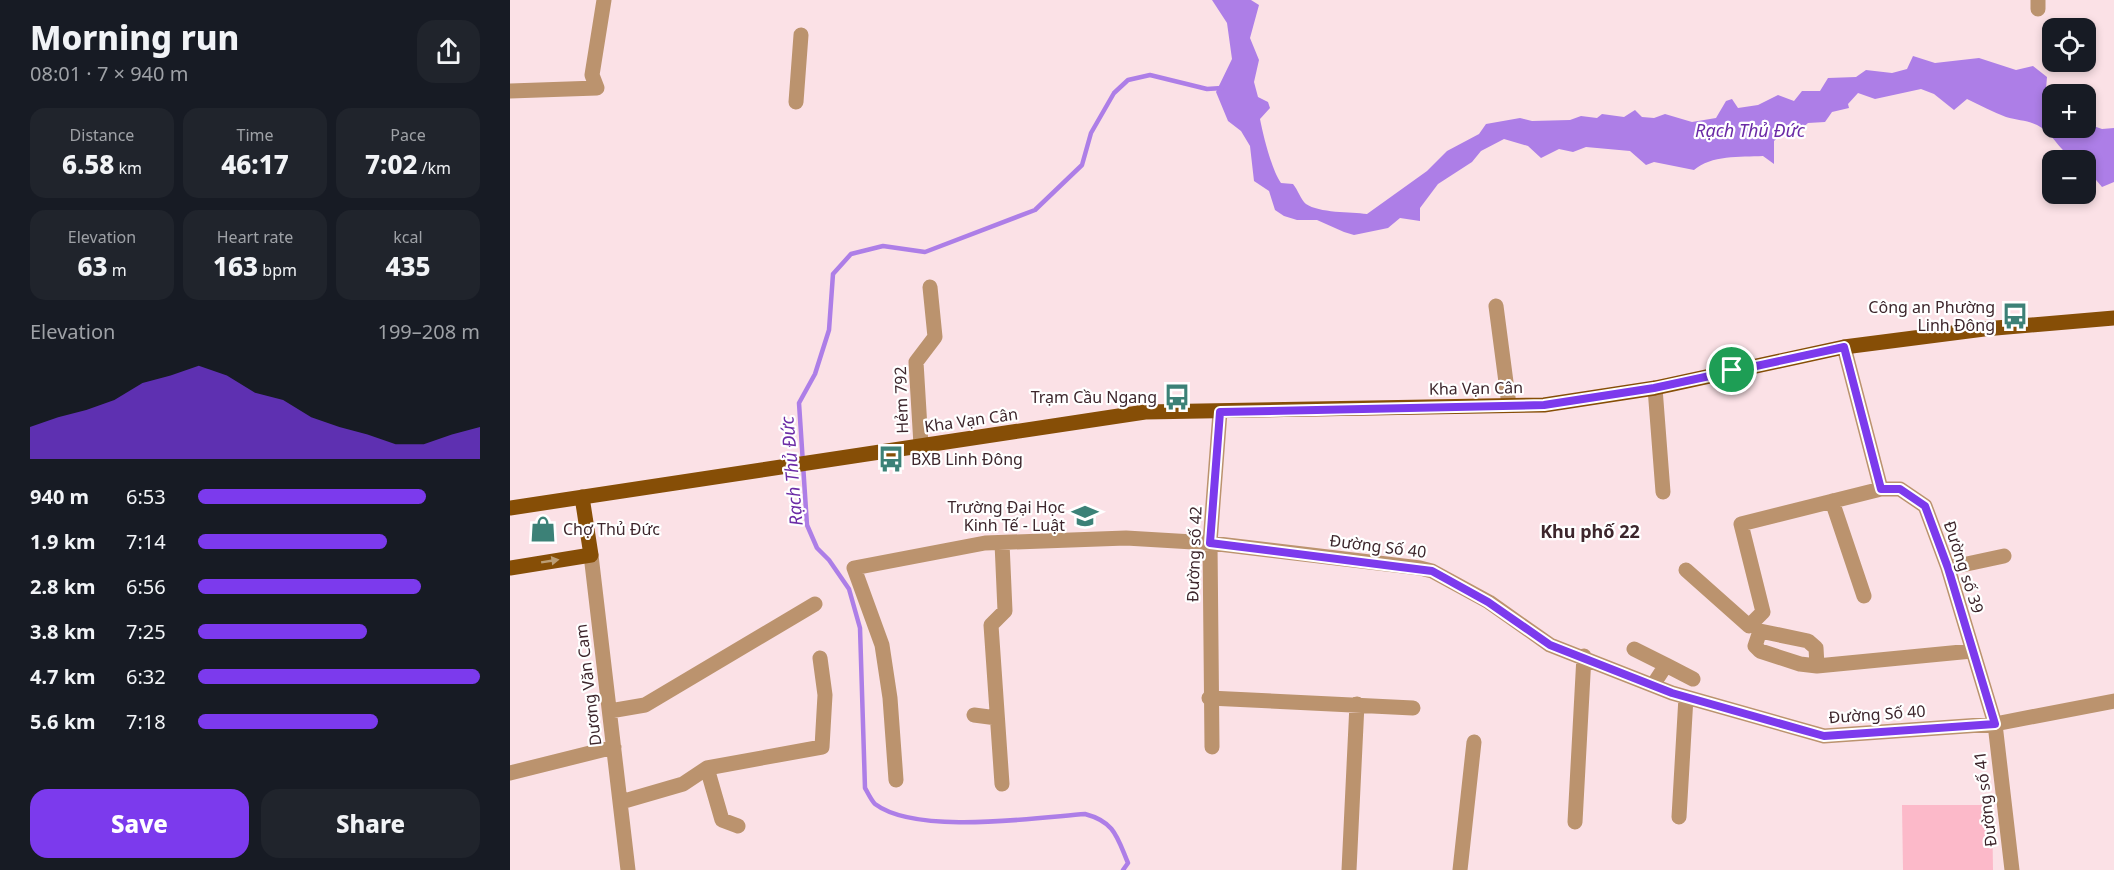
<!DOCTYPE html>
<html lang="en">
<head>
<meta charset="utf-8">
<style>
  :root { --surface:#171b24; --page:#20242c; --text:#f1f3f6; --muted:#9ea1a6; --accent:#7c3aed }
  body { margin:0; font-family:"Noto Sans",sans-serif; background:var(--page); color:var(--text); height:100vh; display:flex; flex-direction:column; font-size:22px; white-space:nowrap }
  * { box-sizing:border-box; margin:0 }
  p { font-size:20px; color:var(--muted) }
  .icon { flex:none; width:33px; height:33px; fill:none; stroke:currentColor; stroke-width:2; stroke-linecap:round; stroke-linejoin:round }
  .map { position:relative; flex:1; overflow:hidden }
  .side { display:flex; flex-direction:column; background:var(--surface); width:510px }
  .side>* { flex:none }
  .buttons { position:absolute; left:1532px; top:18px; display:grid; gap:12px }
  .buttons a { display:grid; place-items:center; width:54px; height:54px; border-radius:12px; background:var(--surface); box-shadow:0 3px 9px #0003; font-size:30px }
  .pin { position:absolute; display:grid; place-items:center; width:51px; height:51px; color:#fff; margin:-26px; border:3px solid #fff; border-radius:50%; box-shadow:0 2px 6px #0007 }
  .round { display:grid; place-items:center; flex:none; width:63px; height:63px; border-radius:18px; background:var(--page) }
  .overview { display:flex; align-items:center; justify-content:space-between; height:102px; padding:0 30px }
  h1 { font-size:33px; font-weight:800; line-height:45px }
  .metrics { display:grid; grid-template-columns:repeat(3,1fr); gap:9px; height:102px; padding:6px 30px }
  .metrics div { display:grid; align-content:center; border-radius:15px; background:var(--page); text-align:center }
  .metrics b { font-size:26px; font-weight:800 }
  .metrics small { font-size:16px; font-weight:400 }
  .metrics p { font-size:16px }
  .chart { height:168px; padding:12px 30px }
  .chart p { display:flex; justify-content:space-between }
  .chart svg { width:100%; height:108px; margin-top:6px; fill:var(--accent); opacity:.7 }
  .button { display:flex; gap:12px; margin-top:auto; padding:12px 30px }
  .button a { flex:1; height:69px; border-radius:18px; background:var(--accent); color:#fff; font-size:24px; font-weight:800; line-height:69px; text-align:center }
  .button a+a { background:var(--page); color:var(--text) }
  ul { padding:0 30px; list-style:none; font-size:20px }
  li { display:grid; grid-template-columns:96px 72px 1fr; align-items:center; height:45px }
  li i { height:15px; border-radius:8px; background:var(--accent) }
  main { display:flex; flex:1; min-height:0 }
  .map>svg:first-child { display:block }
  .green { fill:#fcb9c9 }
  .water { fill:#ad7ee7 }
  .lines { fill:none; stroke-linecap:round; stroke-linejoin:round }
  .stream { stroke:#ad7ee7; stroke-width:4.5 }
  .minor { stroke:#bb936e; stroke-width:15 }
  .major { stroke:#864e06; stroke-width:15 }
  .oneway { fill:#bc9e76 }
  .route-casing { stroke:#fff; stroke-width:12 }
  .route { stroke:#7c3aed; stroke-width:8 }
  .labels { text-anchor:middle; stroke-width:4.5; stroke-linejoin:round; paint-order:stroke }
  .poi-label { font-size:16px; fill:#3d262c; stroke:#fff; text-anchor:end }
  .street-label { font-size:16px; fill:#3d262c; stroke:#fff }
  .water-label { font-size:18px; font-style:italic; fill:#6b2ba6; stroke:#fff }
  .neighbourhood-label { font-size:18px; font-weight:bold; fill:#3d262c; stroke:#fff }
</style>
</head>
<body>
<main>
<section class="side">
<div class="overview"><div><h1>Morning run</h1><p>08:01 · 7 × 940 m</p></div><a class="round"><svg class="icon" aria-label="share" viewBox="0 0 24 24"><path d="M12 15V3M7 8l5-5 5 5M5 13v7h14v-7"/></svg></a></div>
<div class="metrics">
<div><p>Distance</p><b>6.58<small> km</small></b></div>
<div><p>Time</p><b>46:17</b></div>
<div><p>Pace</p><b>7:02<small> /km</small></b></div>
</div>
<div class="metrics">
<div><p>Elevation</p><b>63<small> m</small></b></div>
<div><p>Heart rate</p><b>163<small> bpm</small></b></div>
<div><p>kcal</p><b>435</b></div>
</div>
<div class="chart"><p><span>Elevation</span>199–208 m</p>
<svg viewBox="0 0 160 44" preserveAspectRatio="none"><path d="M0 44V31L10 27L20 24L30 20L40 13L50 10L60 6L70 10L80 17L90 20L100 27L110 31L120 34L130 38L140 38L150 34L160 31V44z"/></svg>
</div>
<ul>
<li><b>940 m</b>6:53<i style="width:81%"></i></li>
<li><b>1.9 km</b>7:14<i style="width:67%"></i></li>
<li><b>2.8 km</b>6:56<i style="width:79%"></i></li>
<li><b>3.8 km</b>7:25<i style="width:60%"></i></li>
<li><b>4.7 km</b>6:32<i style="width:100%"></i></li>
<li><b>5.6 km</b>7:18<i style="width:64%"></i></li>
</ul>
<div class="button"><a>Save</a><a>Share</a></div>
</section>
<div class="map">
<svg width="1604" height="870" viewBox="0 0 1604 870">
  <rect width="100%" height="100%" fill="#fbe1e6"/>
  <path class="green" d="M 1392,805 L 1482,805 L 1483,870 L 1393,870 Z"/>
  <path class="water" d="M 702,0 L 741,0 L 749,5 L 740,38 L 749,60 L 744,82 L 748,97 L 758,102 L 760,108 L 750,119 C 753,135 762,171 771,183 L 783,184 C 788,190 791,200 796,204 C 809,213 841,212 857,214 L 917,171 L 937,151 L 969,134 L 976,124 L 1010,118 L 1022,121 L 1060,120 L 1071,116 L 1087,118 L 1092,114 L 1114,117 L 1125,110 L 1132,117 L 1144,118 L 1155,114 L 1182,122 L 1206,118 L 1216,101 L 1222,99 L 1228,108 L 1248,105 L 1268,95 L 1284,101 L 1292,91 L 1310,91 L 1318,78 L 1346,77 L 1356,70 L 1382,73 L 1397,69 L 1403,56 L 1425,63 L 1469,58 L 1506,70 L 1523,66 L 1537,77 L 1535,101 L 1542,105 L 1542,128 L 1575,128 L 1575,123 L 1592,129 L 1604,128 L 1604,182 L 1592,187 L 1575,167 L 1575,160 C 1553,160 1547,138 1532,128 C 1521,120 1509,121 1496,117 C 1483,112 1470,105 1457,99 L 1444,110 L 1424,94 L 1411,89 L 1365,99 L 1348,93 L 1338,104 L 1339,108 L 1322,112 L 1315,122 L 1298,123 L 1288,132 L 1276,129 L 1264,141 L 1264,164 L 1253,156 C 1230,157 1201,155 1184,170 L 1144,162 L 1136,165 L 1120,151 L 1076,147 L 1063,152 L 1049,149 L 1031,158 L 1018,146 L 994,139 L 971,151 L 962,162 L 928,184 L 910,208 L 910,221 L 890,218 L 878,228 L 844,235 L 834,232 L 807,220 L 787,220 L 774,216 L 765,210 L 759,191 L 744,181 L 740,146 L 731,131 L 718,121 L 706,92 L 722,59 L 717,23 Z"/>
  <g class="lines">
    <path class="stream" d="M 613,870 L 618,863 C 607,837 605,822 575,814 C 524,818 406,835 365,804 C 361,800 358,793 355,788 L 350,628 L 339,589 L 319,560 L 307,548 L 297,525 L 289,403 L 305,374 L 319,330 L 323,274 L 341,254 L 373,246 L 415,252 L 525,210 L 572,165 L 581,133 L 604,93 L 618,80 L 640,75 L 697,89 L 712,88"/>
    <path class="minor" d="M 1528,9 L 1528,0
      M 0,91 L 87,88 L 82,75 L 94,0
      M 286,102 L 291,35
      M 986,306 L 999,405
      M 1334,347 L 1371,489 L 1390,489 L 1415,506 L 1438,568 L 1485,724 L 1502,870
      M 1145,388 L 1153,492
      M 411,445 L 406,362 L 425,337 L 420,287
      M 1322,501 L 1354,596
      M 81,555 L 118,870
      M 1438,568 L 1494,556
      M 1176,570 L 1239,626 L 1253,612 L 1231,524 L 1371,489
      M 1124,649 L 1156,665
      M 1307,666 L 1306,648 L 1298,641 L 1250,631 L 1245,646 L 1250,651 L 1290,664 L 1307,666 L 1462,651
      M 1143,685 L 1156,665 L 1183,679
      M 699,698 L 903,708
      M 100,711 L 135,705 L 305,604
      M 464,715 L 487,718
      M 702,747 L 700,543 L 710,412
      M 197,768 L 212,820 L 228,826
      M 0,773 L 104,747
      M 386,780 L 380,698 L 372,645 L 344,568 L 475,543 L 616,538 L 700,543 L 910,568 L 922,571 L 979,602 L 1040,645 L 1162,693 L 1314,736 L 1485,724 L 1604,701
      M 492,784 L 481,625 L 495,611 L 492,543
      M 111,802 L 173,784 L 197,768 L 312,747 L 315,695 L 310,658
      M 1169,817 L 1176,697
      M 1065,822 L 1074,656
      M 839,870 L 847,704
      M 950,870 L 964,742"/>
    <path class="major" d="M 0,508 L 635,412 L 1034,405 L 1145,388 L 1334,347 L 1474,329 L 1604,318
      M 0,568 L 81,555 L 72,497"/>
  </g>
  <defs><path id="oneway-solid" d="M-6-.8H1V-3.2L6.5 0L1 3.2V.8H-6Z" transform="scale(1.5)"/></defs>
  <use class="oneway" href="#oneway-solid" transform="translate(40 561) rotate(-9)"/>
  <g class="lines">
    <g class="route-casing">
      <path id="route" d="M 1334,347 L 1371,489 L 1390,489 L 1415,506 L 1438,568 L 1485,724 L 1314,736 L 1162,693 L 1040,645 L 978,602 L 922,571 L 700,543 L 710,412 L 1034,405 L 1144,388 Z"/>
    </g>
    <use href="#route" class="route"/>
  </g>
  <defs>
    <g id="bus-bare" transform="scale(2.07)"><path d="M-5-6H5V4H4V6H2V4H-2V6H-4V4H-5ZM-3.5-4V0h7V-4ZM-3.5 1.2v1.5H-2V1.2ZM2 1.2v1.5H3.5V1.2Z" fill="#3c8177" stroke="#fff" stroke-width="2.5" paint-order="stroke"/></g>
    <g id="school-bare" transform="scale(2.07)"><path d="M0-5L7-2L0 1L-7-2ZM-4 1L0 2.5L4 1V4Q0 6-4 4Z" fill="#3c8177" stroke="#fff" stroke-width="2.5" paint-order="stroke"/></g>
    <g id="shop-bare" transform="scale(2.07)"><path d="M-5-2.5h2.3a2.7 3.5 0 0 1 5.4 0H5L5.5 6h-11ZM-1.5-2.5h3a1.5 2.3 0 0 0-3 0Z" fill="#3c8177" stroke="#fff" stroke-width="2.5" paint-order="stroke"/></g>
  </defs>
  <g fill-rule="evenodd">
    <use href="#bus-bare" x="1505" y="316"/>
    <use href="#bus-bare" x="667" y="397"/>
    <use href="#bus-bare" x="381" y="459"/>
    <use href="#school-bare" x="575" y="516"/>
    <use href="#shop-bare" x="33" y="529"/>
  </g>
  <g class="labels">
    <g class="poi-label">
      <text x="1485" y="313">Công an Phường<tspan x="1485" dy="18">Linh Đông</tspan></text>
      <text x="647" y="403">Trạm Cầu Ngang</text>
      <text x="401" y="465" text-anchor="start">BXB Linh Đông</text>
      <text x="555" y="513">Trường Đại Học<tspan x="555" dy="18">Kinh Tế - Luật</tspan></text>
      <text x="53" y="535" text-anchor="start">Chợ Thủ Đức</text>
    </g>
    <g class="street-label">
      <text transform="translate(966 388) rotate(-1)" y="6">Kha Vạn Cân</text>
      <text transform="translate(391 400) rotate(-92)" y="6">Hẻm 792</text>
      <text transform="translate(461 420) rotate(-8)" y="6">Kha Vạn Cân</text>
      <text transform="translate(868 546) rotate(7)" y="6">Đường Số 40</text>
      <text transform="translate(684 554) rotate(-88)" y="6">Đường số 42</text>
      <text transform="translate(1454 567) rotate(72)" y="6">Đường số 39</text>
      <text transform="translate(78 685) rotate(-97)" y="6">Dương Văn Cam</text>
      <text transform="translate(1367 714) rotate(-4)" y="6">Đường Số 40</text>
      <text transform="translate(1475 799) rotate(-97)" y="6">Đường số 41</text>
    </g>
    <g class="water-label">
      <text x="1240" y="137">Rạch Thủ Đức</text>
      <text transform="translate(282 471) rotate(-95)" y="6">Rạch Thủ Đức</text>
    </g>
    <g class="neighbourhood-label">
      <text x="1080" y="538">Khu phố 22</text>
    </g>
  </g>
</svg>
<div class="buttons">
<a><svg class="icon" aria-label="locate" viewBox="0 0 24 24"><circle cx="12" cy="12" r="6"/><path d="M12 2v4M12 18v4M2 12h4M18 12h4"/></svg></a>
<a>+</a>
<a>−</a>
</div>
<div class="pin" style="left:1222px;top:370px;background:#1e9e55"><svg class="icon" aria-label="arrive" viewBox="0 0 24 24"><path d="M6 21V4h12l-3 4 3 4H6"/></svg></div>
</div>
</main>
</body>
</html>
